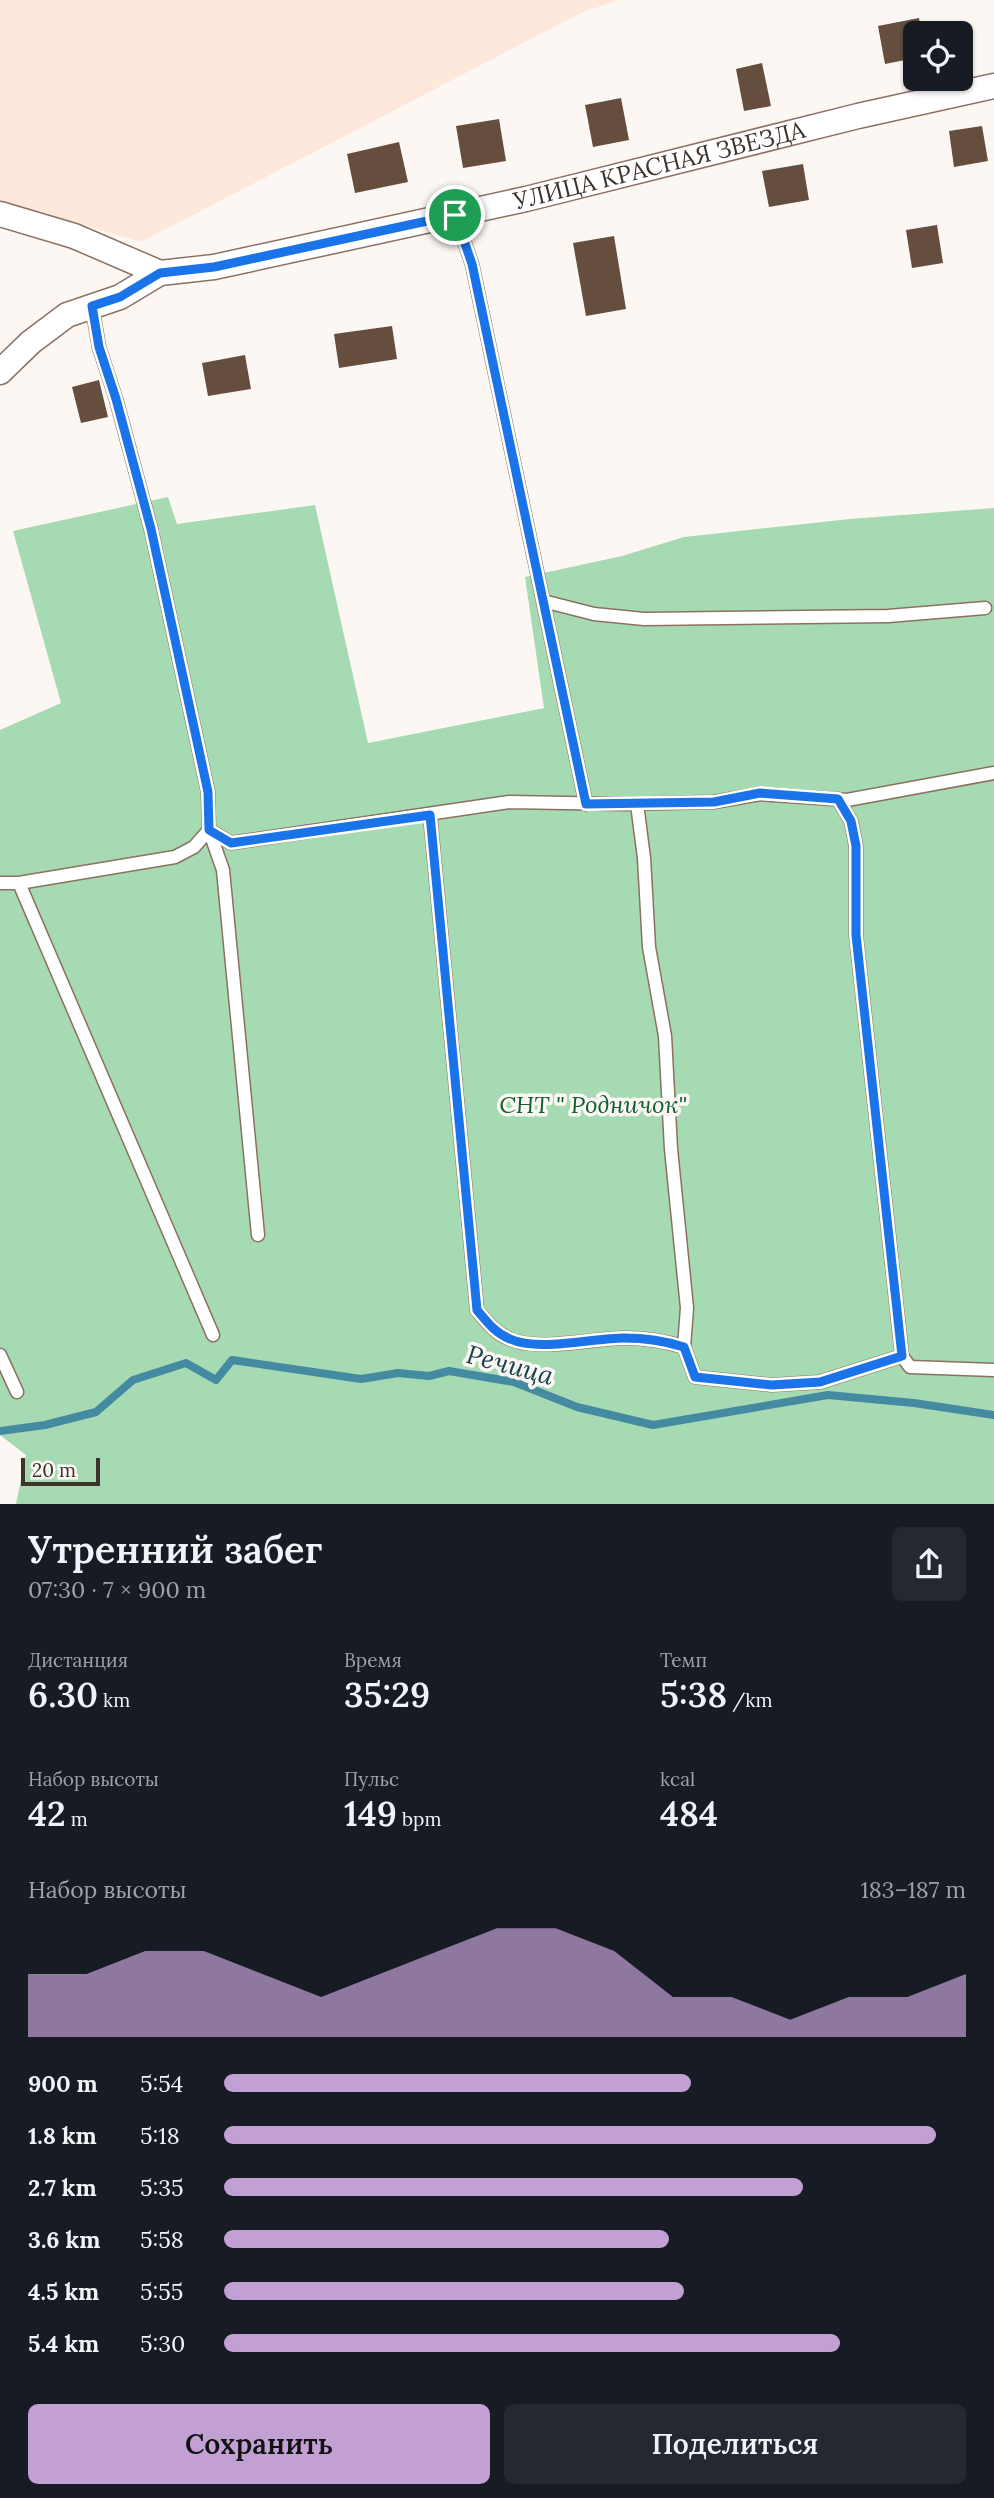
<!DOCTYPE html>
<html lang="ru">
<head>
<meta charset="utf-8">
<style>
  :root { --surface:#171b24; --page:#242831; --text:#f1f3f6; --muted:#9ea1a6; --accent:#c3a0d4 }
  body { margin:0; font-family:Lora,serif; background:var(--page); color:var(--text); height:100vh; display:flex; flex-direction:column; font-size:26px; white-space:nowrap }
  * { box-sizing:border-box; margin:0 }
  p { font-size:23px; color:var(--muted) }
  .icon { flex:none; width:38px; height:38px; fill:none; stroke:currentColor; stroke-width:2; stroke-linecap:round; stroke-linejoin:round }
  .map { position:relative; height:1504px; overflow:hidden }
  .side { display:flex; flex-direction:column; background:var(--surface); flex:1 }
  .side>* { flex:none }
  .controls { position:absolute; left:903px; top:21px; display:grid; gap:14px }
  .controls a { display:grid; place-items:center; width:70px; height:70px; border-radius:10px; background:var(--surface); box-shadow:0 2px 5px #0004; font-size:35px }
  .scale { position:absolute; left:21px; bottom:18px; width:79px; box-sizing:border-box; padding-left:7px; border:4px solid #3e322c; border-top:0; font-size:19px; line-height:24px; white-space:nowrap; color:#3e322c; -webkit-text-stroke:5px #fdf7f4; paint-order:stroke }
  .pin { position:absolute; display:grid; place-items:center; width:60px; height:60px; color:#fff; margin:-30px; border:4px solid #fff; border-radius:50%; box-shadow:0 2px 7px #0007 }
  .round { display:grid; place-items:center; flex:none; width:74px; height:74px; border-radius:10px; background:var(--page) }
  .head { display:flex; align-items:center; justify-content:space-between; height:119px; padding:0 28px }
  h1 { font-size:38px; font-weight:600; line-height:52px }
  .stats { display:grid; grid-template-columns:repeat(3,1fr); gap:10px; height:119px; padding:7px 28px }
  .stats div { display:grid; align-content:center }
  .stats b { font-size:35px; font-weight:600 }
  .stats small { font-size:19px; font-weight:400 }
  .stats p { font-size:19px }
  .chart { height:196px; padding:14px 28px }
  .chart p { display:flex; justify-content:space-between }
  .chart svg { width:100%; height:126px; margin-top:7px; fill:var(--accent); opacity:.7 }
  .primary-button { display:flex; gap:14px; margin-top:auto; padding:14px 28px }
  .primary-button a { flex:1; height:80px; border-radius:10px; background:var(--accent); color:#111; font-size:28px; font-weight:600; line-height:80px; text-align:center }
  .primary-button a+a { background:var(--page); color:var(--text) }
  ul { padding:0 28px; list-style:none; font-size:23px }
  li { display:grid; grid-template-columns:112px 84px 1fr; align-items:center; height:52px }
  li i { height:18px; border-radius:9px; background:var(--accent) }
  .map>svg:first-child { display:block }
  .built { fill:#fee8db }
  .green { fill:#a6dab2 }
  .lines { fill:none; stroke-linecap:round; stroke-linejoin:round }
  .stream { stroke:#448aa0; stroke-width:8 }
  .building { fill:#664e3f }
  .service-casing { stroke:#8b7162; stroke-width:15 }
  .minor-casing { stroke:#8b7162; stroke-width:27 }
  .service { stroke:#fff; stroke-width:12 }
  .minor { stroke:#fff; stroke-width:24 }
  .route-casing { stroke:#fff; stroke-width:14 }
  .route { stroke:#1a73e8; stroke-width:9 }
  .labels { text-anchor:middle; stroke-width:7; stroke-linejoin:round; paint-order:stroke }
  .street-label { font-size:24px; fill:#3e322c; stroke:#fdf7f4 }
  .park-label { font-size:24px; font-style:italic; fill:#0e612f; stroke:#fdf7f4 }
  .water-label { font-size:26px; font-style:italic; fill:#164452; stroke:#fdf7f4 }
</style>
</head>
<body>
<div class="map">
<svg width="994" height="1504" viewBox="0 0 994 1504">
  <rect width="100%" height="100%" fill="#fdf7f4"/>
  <path class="built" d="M 0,0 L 619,0 L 583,12 L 141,242 L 0,201 Z"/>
  <path class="green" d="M 168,497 L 177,524 L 315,505 L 368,743 L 544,708 L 525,577 L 622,556 L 684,537 L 850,519 L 994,508 L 994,1504 L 16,1504 L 26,1455 L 0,1435 L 0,730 L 61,703 L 13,531 Z"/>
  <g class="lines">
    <path class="stream" d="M 0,1431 L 45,1425 L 96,1412 L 133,1380 L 186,1363 L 216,1380 L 232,1360 L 361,1379 L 398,1373 L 429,1376 L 449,1371 L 514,1382 L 577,1407 L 653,1425 L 828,1395 L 914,1403 L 994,1415"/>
  </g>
  <path class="building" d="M 919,18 L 922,33 L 915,33 L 915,58 L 885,64 L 878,26 Z
    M 762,63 L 771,106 L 744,111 L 736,69 Z
    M 621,98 L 629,140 L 593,147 L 585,105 Z
    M 499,119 L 506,161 L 463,168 L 456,126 Z
    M 982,126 L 988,161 L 954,167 L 949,131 Z
    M 399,142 L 408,182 L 355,193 L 347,154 Z
    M 803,164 L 809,200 L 769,207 L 762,171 Z
    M 937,225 L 943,263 L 912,268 L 906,230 Z
    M 614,236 L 626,309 L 586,316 L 573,243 Z
    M 392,326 L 397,359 L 339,368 L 334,334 Z
    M 245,355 L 251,389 L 208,396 L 202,363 Z
    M 99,380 L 108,417 L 81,423 L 72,387 Z"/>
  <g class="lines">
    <g class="service-casing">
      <path id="service" d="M 455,215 L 472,264 L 586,804
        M 543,601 L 594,614 L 644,619 L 888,616 L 985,608
        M 838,799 L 851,821 L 856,846 L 856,935 L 902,1356 L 910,1367 L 994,1370
        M 637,804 L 644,858 L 649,947 L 665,1036 L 671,1149 L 687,1308 L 684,1347 L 695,1377 L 772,1385 L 820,1382 L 902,1356
        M 430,815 L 477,1310 C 487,1322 495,1333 510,1339 C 539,1352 593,1338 624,1338 C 645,1338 665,1341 684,1347
        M 209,830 L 231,843 L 509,802 L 621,804 L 714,802 L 760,794 L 847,800 L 994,773
        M 209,830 L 223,870 L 258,1235
        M 0,883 L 19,883 L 175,857 L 194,847 L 209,830 L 208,792 L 151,529 L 116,399 L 99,347 L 92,306
        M 19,883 L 213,1335
        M 0,1355 L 17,1392"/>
    </g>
    <g class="minor-casing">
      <g id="minor">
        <path id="s1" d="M 0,214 L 74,236 L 160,273 L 214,267 L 526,199 L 858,116 L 994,86"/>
        <path d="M 0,372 L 31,342 L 67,315 L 120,297 L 160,273"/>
      </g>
    </g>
    <use href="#service" class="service"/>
    <use href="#minor" class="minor"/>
  </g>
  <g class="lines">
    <g class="route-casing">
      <path id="route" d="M 455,215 L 472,264 L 586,804 L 714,802 L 760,793 L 838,799 L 851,821 L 856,846 L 856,935 L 902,1356 L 820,1382 L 772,1385 L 695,1377 L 684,1347 C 665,1341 645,1338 624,1338 C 592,1338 539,1352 510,1339 C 495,1333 487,1322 477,1310 L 430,815 L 231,843 L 209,830 L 208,792 L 151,529 L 116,399 L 99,347 L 92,306 L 120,297 L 160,273 L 214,267 Z"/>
    </g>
    <use href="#route" class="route"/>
  </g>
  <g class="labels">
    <g class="street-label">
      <text dy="8" stroke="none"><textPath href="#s1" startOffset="682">УЛИЦА КРАСНАЯ ЗВЕЗДА</textPath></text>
    </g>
    <g class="park-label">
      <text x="593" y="1113">СНТ " Родничок"</text>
    </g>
    <g class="water-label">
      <text transform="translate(510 1365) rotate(15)" y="9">Речица</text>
    </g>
  </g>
</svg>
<div class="controls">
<a><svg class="icon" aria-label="locate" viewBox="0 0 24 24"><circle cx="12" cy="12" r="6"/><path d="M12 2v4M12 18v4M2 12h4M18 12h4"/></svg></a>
</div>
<div class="scale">20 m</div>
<div class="pin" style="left:455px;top:215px;background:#1e9e55"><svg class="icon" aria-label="arrive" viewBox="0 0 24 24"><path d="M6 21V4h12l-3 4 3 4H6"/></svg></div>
</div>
<section class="side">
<div class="head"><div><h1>Утренний забег</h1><p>07:30 · 7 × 900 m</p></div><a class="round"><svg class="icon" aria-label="share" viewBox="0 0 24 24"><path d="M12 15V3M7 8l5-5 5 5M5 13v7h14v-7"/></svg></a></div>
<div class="stats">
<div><p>Дистанция</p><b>6.30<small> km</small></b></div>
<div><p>Время</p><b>35:29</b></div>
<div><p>Темп</p><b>5:38<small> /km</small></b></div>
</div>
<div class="stats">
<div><p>Набор высоты</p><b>42<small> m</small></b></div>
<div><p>Пульс</p><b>149<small> bpm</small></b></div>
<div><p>kcal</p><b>484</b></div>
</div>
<div class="chart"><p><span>Набор высоты</span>183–187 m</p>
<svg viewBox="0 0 160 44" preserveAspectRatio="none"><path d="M0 44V22L10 22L20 14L30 14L40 22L50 30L60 22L70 14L80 6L90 6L100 14L110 30L120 30L130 38L140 30L150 30L160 22V44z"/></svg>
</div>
<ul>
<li><b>900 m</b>5:54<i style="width:63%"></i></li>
<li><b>1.8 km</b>5:18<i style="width:96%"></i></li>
<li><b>2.7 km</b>5:35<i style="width:78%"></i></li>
<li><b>3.6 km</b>5:58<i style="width:60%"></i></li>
<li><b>4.5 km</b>5:55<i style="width:62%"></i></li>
<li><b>5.4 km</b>5:30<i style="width:83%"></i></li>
</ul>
<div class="primary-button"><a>Сохранить</a><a>Поделиться</a></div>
</section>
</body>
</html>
